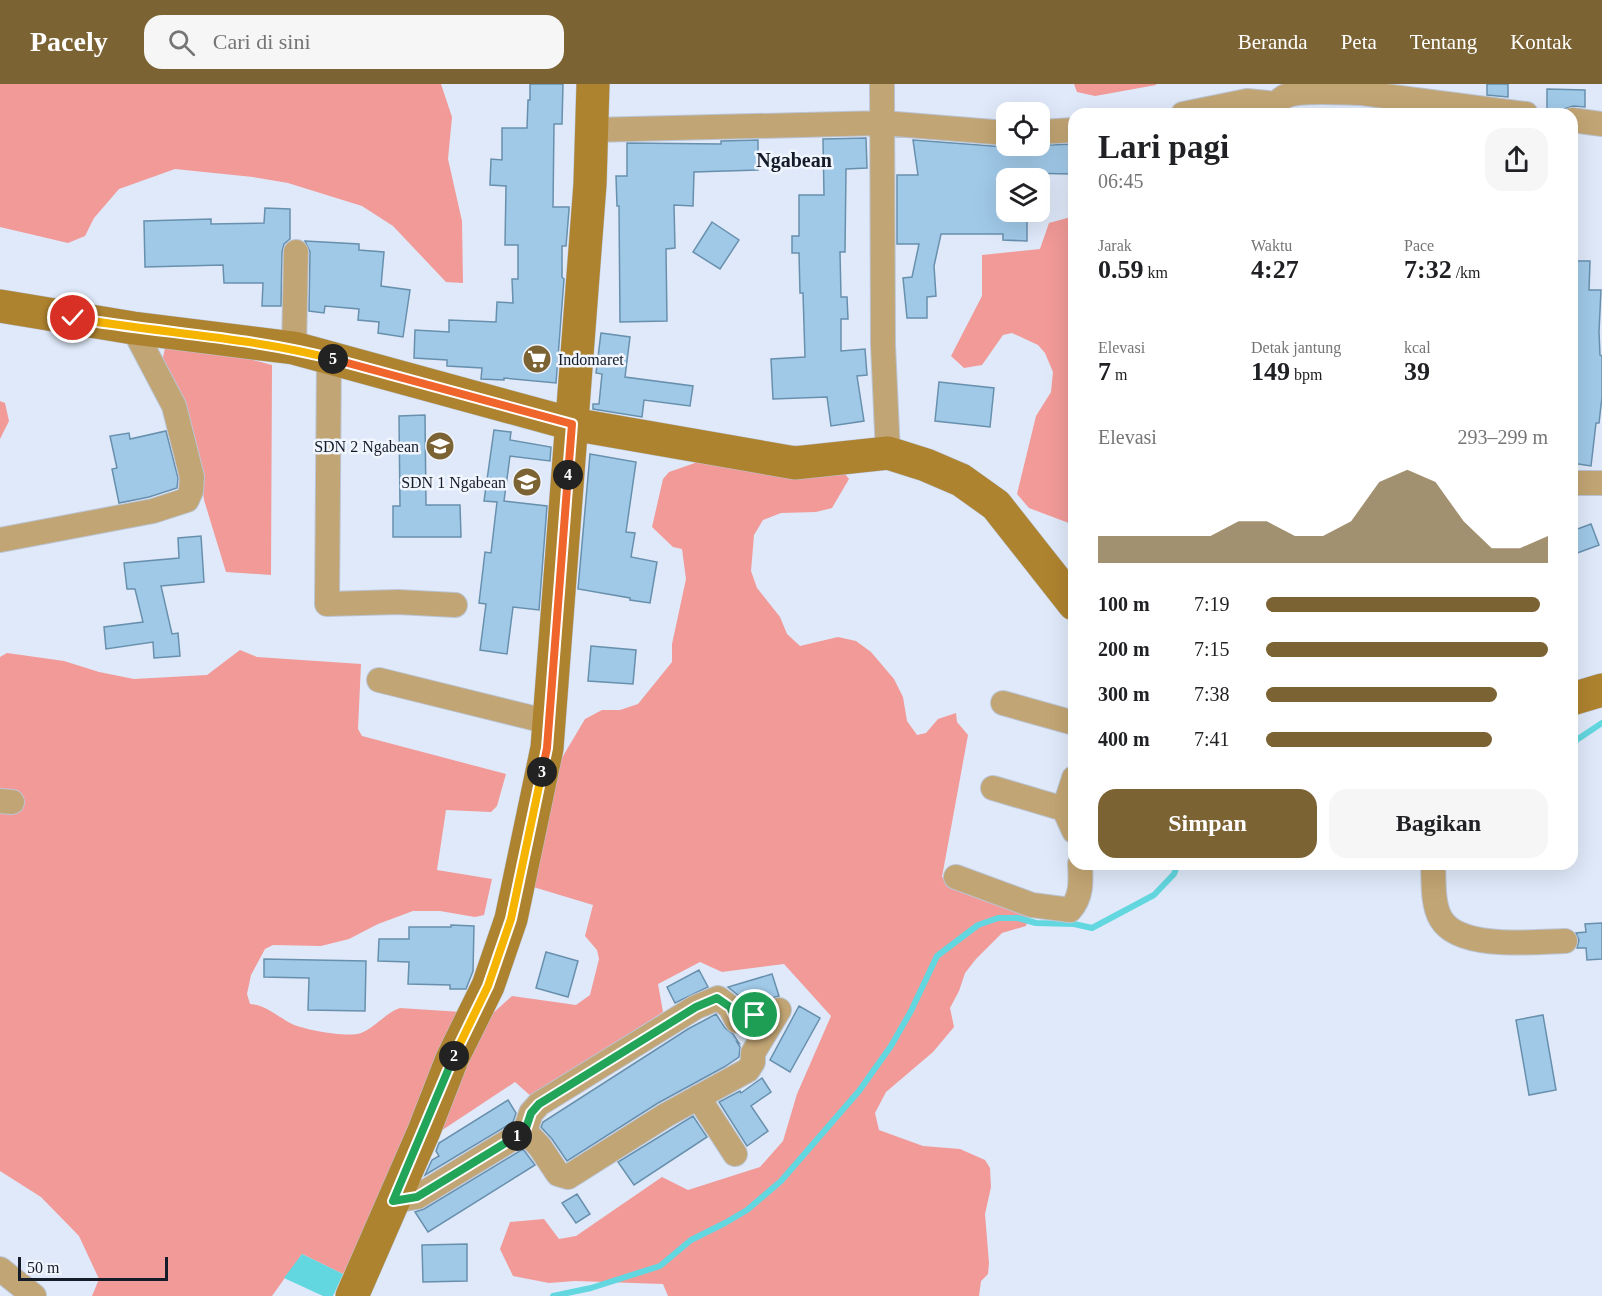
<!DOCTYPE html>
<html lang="id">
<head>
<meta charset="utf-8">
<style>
  :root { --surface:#fff; --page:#f6f6f6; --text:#202124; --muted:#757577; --accent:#7c6334 }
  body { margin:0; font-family:"Times New Roman",serif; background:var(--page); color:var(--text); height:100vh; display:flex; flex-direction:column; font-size:22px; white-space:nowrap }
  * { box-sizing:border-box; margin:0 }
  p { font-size:20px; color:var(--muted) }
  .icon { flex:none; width:33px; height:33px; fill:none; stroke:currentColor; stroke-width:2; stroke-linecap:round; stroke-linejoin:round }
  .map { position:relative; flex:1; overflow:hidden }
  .sheet { position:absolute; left:1068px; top:24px; width:510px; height:762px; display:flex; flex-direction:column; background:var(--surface); border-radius:18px; box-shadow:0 6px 24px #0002 }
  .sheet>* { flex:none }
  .tools { position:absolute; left:996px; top:18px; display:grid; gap:12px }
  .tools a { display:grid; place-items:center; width:54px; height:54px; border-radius:12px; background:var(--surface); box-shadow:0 6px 24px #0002; font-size:30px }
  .scale { position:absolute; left:18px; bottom:15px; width:150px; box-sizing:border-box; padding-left:6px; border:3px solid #141c2a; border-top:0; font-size:16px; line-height:21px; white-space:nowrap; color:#141c2a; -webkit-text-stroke:4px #f1f6fe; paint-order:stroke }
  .pin { position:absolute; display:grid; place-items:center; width:51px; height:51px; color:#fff; margin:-26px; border:3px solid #fff; border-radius:50%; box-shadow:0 2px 6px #0007 }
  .km { position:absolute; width:30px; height:30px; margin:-15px; border-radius:50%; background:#222; color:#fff; font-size:16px; line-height:30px; text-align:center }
  .round { display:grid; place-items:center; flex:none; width:63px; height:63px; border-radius:18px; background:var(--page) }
  .summary { display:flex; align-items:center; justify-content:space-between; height:102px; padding:0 30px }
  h1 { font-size:33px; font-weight:800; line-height:45px }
  .metrics { display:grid; grid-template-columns:repeat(3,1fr); gap:9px; height:102px; padding:6px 30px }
  .metrics div { display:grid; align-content:center }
  .metrics b { font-size:26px; font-weight:800 }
  .metrics small { font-size:16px; font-weight:400 }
  .metrics p { font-size:16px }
  .chart { height:168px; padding:12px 30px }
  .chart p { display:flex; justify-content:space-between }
  .chart svg { width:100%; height:108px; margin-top:6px; fill:var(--accent); opacity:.7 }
  .button { display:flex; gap:12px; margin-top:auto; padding:12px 30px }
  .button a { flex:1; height:69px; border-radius:18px; background:var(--accent); color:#fff; font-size:24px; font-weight:800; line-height:69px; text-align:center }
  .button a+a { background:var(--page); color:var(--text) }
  ul { padding:0 30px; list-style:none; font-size:20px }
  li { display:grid; grid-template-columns:96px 72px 1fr; align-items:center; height:45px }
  li i { height:15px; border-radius:8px; background:var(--accent) }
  header { display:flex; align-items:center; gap:36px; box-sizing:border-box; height:84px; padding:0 30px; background:var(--accent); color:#fff }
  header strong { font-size:28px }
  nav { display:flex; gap:33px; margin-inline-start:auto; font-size:21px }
  .search { width:420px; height:54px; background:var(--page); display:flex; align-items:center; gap:15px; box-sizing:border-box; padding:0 21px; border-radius:18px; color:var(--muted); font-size:22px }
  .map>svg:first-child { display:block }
  .forest { fill:#f19a98 }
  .water { fill:#63d7df }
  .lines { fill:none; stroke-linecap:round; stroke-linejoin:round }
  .stream { stroke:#63d7df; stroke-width:6 }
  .building { fill:#a0c9e8; stroke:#6890ad; stroke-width:1.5 }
  .street-casing { stroke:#bac4d4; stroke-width:26 }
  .secondary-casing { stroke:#bac4d4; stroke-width:34 }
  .street { stroke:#c2a574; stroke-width:24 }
  .secondary { stroke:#ae832f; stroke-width:33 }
  .split-1-casing { stroke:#fff; stroke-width:12 }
  .split-2-casing { stroke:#fff; stroke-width:12 }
  .split-3-casing { stroke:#fff; stroke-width:12 }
  .split-4-casing { stroke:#fff; stroke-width:12 }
  .split-5-casing { stroke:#fff; stroke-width:12 }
  .split-6-casing { stroke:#fff; stroke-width:12 }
  .split-1 { stroke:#22a559; stroke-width:8 }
  .split-2 { stroke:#22a559; stroke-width:8 }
  .split-3 { stroke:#f5b400; stroke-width:8 }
  .split-4 { stroke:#f0652b; stroke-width:8 }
  .split-5 { stroke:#f0652b; stroke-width:8 }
  .split-6 { stroke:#f5b400; stroke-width:8 }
  .labels { text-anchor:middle; stroke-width:5; stroke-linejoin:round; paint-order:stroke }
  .poi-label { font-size:16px; fill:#141c2a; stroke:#f1f6fe; text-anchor:end }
  .quarter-label { font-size:20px; font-weight:bold; fill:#141c2a; stroke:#f1f6fe }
</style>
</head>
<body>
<header>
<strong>Pacely</strong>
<div class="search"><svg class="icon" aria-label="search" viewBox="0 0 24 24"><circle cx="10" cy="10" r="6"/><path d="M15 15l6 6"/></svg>Cari di sini</div>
<nav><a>Beranda</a><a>Peta</a><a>Tentang</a><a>Kontak</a></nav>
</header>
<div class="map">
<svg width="1602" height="1212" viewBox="0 0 1602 1212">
  <rect width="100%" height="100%" fill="#dfe9f9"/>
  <path class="forest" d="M 0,0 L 441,0 L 452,33 L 448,75 L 462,137 L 463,199 L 446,198 L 393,142 L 362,122 L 288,99 L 253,93 L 175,85 L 119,105 L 94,134 L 85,152 L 68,159 L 0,143 Z
    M 1074,0 L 1156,0 L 1156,1 L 1095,12 L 1077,8 Z
    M 1071,133 L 1074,133 L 1074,441 L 1029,424 L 1017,410 L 1036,332 L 1051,308 L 1053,288 L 1045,269 L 1038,261 L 1012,249 L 1003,251 L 982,281 L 964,284 L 951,272 L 982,212 L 982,171 L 1040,165 L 1049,139 Z
    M 165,264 L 230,270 L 272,281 L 271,491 L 226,488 L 204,416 L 201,393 L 164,282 L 163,273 Z
    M 0,317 L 5,319 L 9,337 L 0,355 Z
    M 822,361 L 849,395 L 832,424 L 816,428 L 781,429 L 763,436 L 754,451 L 751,487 L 757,504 L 780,533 L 787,550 L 800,562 L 838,553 L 856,557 L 871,568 L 894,595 L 903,613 L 907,637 L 917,651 L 926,649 L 938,635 L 956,629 L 957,638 L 968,651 L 942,793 L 1032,821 L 1026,842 L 1002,849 L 976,875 L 965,889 L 959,907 L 950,924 L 954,943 L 933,968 L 886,1008 L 875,1029 L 879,1046 L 923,1062 L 960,1065 L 985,1076 L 990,1084 L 991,1103 L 985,1130 L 989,1179 L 988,1190 L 981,1197 L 979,1212 L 668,1212 L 663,1200 L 575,1197 L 549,1199 L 513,1192 L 500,1165 L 510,1138 L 544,1135 L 559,1155 L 576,1152 L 662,1093 L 688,1106 L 760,1083 L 783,1057 L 797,1010 L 831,932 L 784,880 L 722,888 L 700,878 L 658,900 L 663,928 L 532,1013 L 515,998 L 400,1074 L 343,1190 L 302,1170 L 272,1212 L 92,1212 L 99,1195 L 79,1152 L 41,1113 L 0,1087 L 0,573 L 7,569 L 64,577 L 99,588 L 134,595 L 207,591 L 240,566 L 257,573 L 361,580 L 358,645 L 362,652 L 506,690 L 497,722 L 491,728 L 446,726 L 437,786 L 492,795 L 484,831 L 475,833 L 440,827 L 413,827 L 378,840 L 349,855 L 321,862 L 273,861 L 265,865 L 251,891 L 247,910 L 250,920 C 266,921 278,933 292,940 C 305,946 348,954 361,949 C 375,944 385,929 400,924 L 492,930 L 512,912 L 576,921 L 590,911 L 599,875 L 597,866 L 585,852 L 593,821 L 530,802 L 547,699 L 585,635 L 602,626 L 620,626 L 638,620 L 672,578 L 672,560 L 686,495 L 682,465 L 673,463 L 652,443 L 663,395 L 669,388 L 741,363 Z"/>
  <path class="water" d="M 302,1170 L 343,1190 L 333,1212 L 323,1212 L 284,1194 Z"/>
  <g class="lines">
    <path class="stream" d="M 1572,659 L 1602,639
      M 553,1212 L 591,1204 L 660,1182 L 691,1156 L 725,1139 L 747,1126 L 781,1097 L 859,1007 L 891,962 L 911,927 L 937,872 L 978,841 L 998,834 L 1018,834 L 1036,839 L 1074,840 L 1092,844 L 1154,811 L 1174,790 L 1178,780"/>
  </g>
  <path class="building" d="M 530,0 L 563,0 L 562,40 L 554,40 L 553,123 L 569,123 L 569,126 L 566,162 L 562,162 L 562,193 L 564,195 L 556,299 L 504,294 L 504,296 L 481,295 L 482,284 L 447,282 L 447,276 L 414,274 L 415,246 L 449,248 L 449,236 L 496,238 L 497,218 L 513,219 L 512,195 L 518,195 L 518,161 L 505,161 L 506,102 L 490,101 L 491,75 L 502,76 L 502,44 L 527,44 L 528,16 L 530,16 Z
    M 1487,0 L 1508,0 L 1508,13 L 1487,11 Z
    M 1547,5 L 1585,6 L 1585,23 L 1573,22 L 1564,25 L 1547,25 Z
    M 866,54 L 867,84 L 846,85 L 845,168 L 840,168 L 841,213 L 847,213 L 848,235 L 841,235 L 841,267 L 865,265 L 867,291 L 857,292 L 864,337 L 831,342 L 827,313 L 773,315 L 771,275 L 805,273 L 803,209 L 800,209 L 799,169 L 792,169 L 792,152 L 799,152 L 799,111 L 824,111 L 823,55 Z
    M 758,56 L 758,86 L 694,88 L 693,122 L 674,121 L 675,164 L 666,165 L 667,237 L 620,238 L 619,122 L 617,122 L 616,92 L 627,92 L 627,59 L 721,60 L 721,57 Z
    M 913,56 L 1005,63 L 1074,60 L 1074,90 L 1018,89 L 1018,94 L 1006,94 L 1006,131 L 1027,131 L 1027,157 L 1003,156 L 1003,150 L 941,150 L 934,182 L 936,212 L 927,213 L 927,234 L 907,234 L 903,194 L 912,193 L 919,160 L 897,160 L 897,91 L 918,91 Z
    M 265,124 L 290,125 L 290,155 L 284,160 L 282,168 L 281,222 L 262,222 L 263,199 L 224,199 L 223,181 L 145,183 L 144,137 L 211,135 L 211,140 L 264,139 Z
    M 712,138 L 739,156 L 720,185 L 693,168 Z
    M 305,157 L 359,160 L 359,166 L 384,168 L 381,202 L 410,206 L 403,253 L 378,249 L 379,238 L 358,236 L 359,225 L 325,222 L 324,229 L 309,227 L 310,168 Z
    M 1572,177 L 1590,177 L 1589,206 L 1601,206 L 1599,248 L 1600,271 L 1602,272 L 1602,313 L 1599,339 L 1596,339 L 1591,382 L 1572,379 Z
    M 601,249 L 630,253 L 625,293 L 693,302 L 690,322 L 644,316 L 642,333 L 593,325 L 593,320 L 599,320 L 602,290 L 596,289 Z
    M 939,298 L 994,304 L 990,343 L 935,337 Z
    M 425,331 L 426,421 L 460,421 L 461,453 L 393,453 L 393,422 L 400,422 L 399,332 Z
    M 494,346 L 511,348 L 510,356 L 551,363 L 550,377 L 510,372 L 504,417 L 547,422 L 539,526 L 513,523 L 507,570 L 480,566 L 486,520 L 479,519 L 485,468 L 491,469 L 497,418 L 484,417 Z
    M 166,347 L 178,394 L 177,404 L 149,413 L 119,419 L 112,385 L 117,384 L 110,352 L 129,349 L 130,355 Z
    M 590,370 L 636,378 L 626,448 L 635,449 L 631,473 L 657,478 L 650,519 L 630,516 L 630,514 L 578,505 Z
    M 1591,440 L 1599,461 L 1572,471 L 1572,447 Z
    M 201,452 L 204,498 L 161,502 L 172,550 L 178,549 L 180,572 L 154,574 L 153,558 L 106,565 L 104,543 L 143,538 L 135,505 L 127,505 L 124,479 L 179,474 L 178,454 Z
    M 591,562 L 636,566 L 633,600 L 588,597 Z
    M 1602,839 L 1602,875 L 1587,876 L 1586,864 L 1577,864 L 1579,856 L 1576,849 L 1586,848 L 1585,840 Z
    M 451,841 L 474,842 L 473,887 L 466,905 L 450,905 L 450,901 L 408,900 L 409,878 L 378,877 L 379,855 L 409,855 L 409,843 L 451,843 Z
    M 546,868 L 578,877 L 568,913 L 536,904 Z
    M 264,875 L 366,877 L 365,927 L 308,926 L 309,894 L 264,893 Z
    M 699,886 L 708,903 L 675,919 L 667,903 Z
    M 772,890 L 779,912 L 745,921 L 739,912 L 728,903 Z
    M 799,922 L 820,934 L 790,988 L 770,976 Z
    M 716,930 L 725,944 L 733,950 L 739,959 L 737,958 L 740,963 L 739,973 L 724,983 L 658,1019 L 567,1077 L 552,1055 L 541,1043 L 543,1038 L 688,945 Z
    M 1543,931 L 1556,1006 L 1529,1011 L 1516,936 Z
    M 762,994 L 771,1008 L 751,1022 L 768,1047 L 747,1062 L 719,1018 L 740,1007 L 741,1009 Z
    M 508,1016 L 516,1029 L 513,1038 L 425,1091 L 432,1076 L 439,1072 L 436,1067 L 439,1059 Z
    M 693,1032 L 707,1053 L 634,1101 L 618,1078 Z
    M 523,1065 L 535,1081 L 428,1148 L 415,1128 L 424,1125 Z
    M 577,1110 L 590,1130 L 576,1139 L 562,1119 Z
    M 467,1160 L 467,1197 L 423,1198 L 422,1161 Z"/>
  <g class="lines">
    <g class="street-casing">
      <path id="street" d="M 882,0 L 883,261 L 888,369
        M 1362,9 L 1526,30
        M 1183,30 L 1247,17 L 1278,20
        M 1276,30 C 1277,23 1277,17 1284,13 C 1297,5 1345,9 1362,9 L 1362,0
        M 1572,36 L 1602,40
        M 592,46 L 883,39 L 1006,49
        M 1040,48 L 1074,46
        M 294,264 L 296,168
        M 329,274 L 327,520 L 398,518 L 455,521
        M 1572,399 L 1602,399
        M 0,456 L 153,427 L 187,416 L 191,407 L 192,393 L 174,322 L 133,244
        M 379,596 L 549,638
        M 1003,619 L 1074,639
        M 1074,694 L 1064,725 L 1074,747
        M 993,704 L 1064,725
        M 0,717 L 12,718
        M 1433,780 C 1434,797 1432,820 1441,835 C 1459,866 1534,858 1565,857
        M 956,793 L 1032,821 L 1070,826 C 1082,813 1081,797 1080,780
        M 698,1013 L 735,1070
        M 393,1117 L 417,1113 L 525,1047 L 531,1029 L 539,1020 L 696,923 L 718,914 L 730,923 L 737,937 C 748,937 767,928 779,926 L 753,969 L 753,978 L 748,986 L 666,1031 L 568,1093 L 558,1090 L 540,1063 L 525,1047
        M 0,1185 L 34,1212"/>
    </g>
    <g class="secondary-casing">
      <path id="secondary" d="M 0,222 L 133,244 L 294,264 L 572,340 L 795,379 L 888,369 L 926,381 L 961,396 L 996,421 L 1074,520
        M 1572,615 L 1602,606
        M 352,1212 L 424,1047 L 452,975 L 488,902 L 511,835 L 547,664 L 590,100 L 593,0"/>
    </g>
    <use href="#street" class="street"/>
    <use href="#secondary" class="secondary"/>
  </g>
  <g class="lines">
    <g class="split-1-casing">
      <path id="split-1" d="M 517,1052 L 525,1047 L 531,1029 L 539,1020 L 696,923 L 717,914 L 730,923 L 737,937 L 743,937 L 755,931"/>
    </g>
    <g class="split-2-casing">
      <path id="split-2" d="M 454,972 L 393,1117 L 417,1113 L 517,1052"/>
    </g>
    <g class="split-3-casing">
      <path id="split-3" d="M 454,972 L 488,902 L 511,835 L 542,688"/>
    </g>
    <g class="split-4-casing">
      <path id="split-4" d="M 542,688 L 547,664 L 568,391"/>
    </g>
    <g class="split-5-casing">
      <path id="split-5" d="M 333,275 L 572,340 L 568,391"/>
    </g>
    <g class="split-6-casing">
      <path id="split-6" d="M 73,234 C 159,249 250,253 333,275"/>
    </g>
    <use href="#split-1" class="split-1"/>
    <use href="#split-2" class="split-2"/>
    <use href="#split-3" class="split-3"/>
    <use href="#split-4" class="split-4"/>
    <use href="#split-5" class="split-5"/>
    <use href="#split-6" class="split-6"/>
  </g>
  <defs>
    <g id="supermarket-disc" transform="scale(1.5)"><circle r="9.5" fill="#7c6334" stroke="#f1f6fe"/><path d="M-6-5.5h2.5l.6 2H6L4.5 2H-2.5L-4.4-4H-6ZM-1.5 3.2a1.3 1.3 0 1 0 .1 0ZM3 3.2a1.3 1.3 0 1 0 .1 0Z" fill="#fff"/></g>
    <g id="school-disc" transform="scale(1.5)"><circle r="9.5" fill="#7c6334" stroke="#f1f6fe"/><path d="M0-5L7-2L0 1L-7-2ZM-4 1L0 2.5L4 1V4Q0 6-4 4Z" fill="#fff"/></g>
  </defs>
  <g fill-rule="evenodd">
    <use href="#supermarket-disc" x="537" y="275"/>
    <use href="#school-disc" x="440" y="362"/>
    <use href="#school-disc" x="527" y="398"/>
  </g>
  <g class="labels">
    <g class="poi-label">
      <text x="558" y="281" text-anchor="start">Indomaret</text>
      <text x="419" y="368">SDN 2 Ngabean</text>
      <text x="506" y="404">SDN 1 Ngabean</text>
    </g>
    <g class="quarter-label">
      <text x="794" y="83">Ngabean</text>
    </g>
  </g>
</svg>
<div class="tools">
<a><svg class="icon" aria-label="locate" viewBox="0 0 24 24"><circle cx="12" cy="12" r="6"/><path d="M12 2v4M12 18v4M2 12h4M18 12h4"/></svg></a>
<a><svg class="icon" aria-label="layers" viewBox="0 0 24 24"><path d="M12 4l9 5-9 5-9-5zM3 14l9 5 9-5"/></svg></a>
</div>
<div class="scale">50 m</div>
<div class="pin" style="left:755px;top:931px;background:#1e9e55"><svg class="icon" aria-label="arrive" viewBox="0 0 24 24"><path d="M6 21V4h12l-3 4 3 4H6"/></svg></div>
<div class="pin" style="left:73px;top:234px;background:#d93025"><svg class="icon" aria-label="check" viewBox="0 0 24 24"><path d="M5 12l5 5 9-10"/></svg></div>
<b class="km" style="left:517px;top:1052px">1</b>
<b class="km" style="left:454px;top:972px">2</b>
<b class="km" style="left:542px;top:688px">3</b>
<b class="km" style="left:568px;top:391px">4</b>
<b class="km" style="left:333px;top:275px">5</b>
<section class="sheet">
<div class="summary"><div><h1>Lari pagi</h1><p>06:45</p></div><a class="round"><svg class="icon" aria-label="share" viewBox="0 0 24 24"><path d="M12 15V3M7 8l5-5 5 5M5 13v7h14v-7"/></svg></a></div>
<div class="metrics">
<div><p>Jarak</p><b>0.59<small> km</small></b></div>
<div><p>Waktu</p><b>4:27</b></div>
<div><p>Pace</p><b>7:32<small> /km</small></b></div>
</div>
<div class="metrics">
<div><p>Elevasi</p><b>7<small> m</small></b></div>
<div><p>Detak jantung</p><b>149<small> bpm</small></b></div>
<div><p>kcal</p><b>39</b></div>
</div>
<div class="chart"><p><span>Elevasi</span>293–299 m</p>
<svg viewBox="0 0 160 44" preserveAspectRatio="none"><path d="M0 44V33L10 33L20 33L30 33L40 33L50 27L60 27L70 33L80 33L90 27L100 11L110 6L120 11L130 27L140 38L150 38L160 33V44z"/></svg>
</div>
<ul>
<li><b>100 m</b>7:19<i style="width:97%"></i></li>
<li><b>200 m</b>7:15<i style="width:100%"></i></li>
<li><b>300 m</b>7:38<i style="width:82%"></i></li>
<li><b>400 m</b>7:41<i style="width:80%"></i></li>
</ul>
<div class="button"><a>Simpan</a><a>Bagikan</a></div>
</section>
</div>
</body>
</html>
